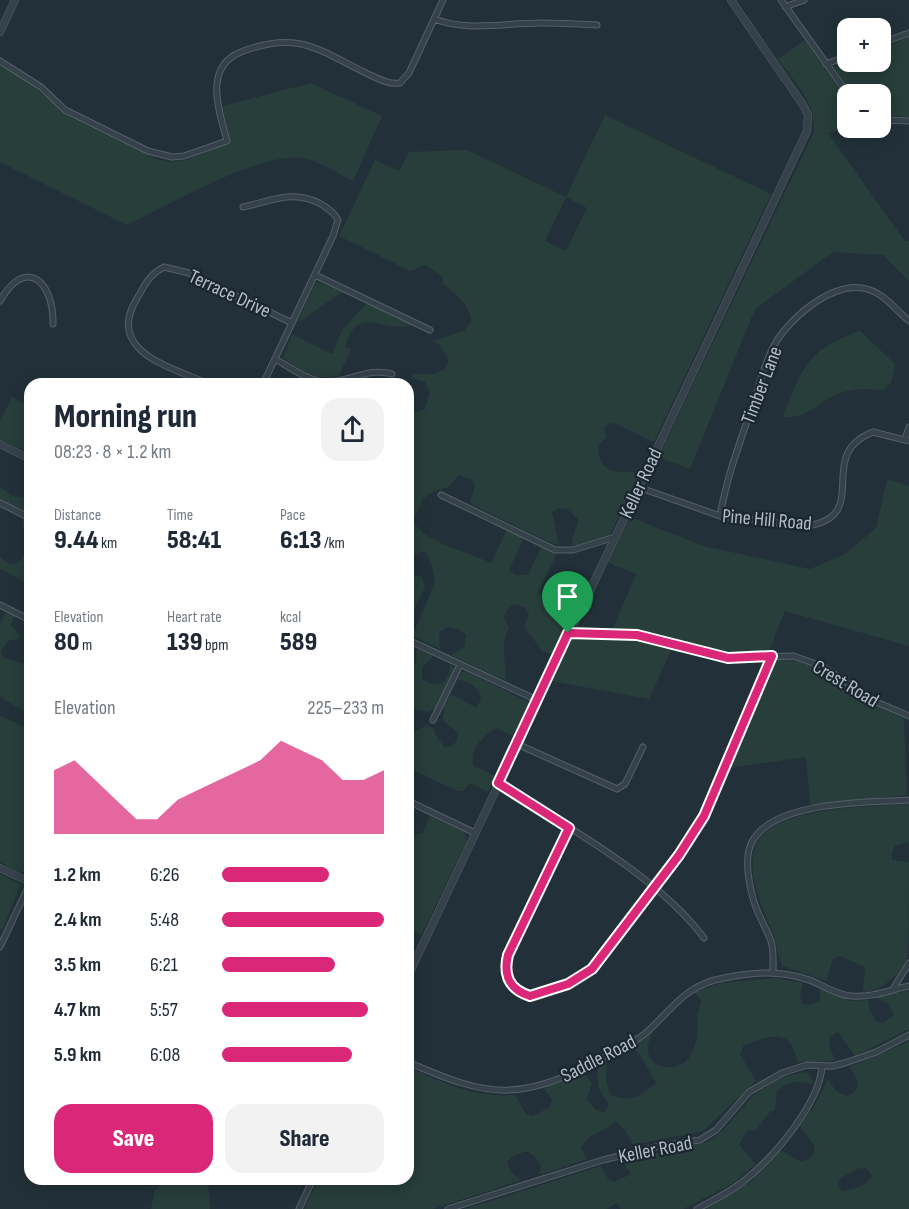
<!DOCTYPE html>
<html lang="en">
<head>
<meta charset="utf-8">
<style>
  :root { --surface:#fff; --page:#f2f2f3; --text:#1f2937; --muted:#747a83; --accent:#db2777 }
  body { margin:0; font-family:"Sofia Sans Condensed",sans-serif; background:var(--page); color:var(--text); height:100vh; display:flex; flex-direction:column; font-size:22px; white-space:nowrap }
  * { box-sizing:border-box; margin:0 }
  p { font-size:20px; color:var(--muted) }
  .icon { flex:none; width:33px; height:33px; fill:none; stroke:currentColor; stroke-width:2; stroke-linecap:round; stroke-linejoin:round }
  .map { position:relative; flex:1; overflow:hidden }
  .drawer { position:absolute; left:24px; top:378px; width:390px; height:807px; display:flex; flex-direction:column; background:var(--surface); border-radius:18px; box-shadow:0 3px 15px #0003 }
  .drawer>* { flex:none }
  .fabs { position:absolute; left:837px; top:18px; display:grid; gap:12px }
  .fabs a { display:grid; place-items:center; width:54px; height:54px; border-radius:12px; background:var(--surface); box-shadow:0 3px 15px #0003; font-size:30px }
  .pin { position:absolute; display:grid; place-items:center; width:51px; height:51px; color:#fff; margin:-62px -26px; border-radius:50% 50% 50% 0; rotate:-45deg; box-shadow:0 0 6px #0007 }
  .pin .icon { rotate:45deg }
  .round { display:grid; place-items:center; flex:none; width:63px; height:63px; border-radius:18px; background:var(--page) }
  .head { display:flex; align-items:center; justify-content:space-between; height:102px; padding:0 30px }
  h1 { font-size:33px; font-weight:800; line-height:45px }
  .figures { display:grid; grid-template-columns:repeat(3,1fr); gap:9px; height:102px; padding:6px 30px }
  .figures div { display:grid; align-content:center }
  .figures b { font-size:26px; font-weight:800 }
  .figures small { font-size:16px; font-weight:400 }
  .figures p { font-size:16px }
  .chart { height:168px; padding:12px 30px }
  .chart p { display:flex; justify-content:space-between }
  .chart svg { width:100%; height:108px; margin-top:6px; fill:var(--accent); opacity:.7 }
  .action { display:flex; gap:12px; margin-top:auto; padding:12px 30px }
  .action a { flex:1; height:69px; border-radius:18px; background:var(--accent); color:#fff; font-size:24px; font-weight:800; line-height:69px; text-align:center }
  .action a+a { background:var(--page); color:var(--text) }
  ul { padding:0 30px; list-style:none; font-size:20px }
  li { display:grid; grid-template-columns:96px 72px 1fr; align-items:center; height:45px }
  li i { height:15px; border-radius:8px; background:var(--accent) }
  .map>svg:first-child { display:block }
  .green { fill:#273e3a; fill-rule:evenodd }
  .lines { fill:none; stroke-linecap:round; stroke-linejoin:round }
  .minor-casing { stroke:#546067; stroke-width:7 }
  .tertiary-casing { stroke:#546067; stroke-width:8 }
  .minor { stroke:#36424a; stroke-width:5 }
  .tertiary { stroke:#36424a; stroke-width:7 }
  .route-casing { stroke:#fff; stroke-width:12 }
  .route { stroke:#db2777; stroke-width:8 }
  .labels { text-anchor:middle; stroke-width:4.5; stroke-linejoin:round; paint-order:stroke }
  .street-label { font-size:20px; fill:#b1bdc6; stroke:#1b272e }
</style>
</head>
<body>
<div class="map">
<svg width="909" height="1209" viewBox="0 0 909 1209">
  <rect width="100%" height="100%" fill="#223139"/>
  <path class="green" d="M 909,37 L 909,117 L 881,116 L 880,94 L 852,94 L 834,67 L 847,60 L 880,62 L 881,47 Z
    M 805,40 L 847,100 L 847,127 L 828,133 L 904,240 L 909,241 L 909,281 L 883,255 L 833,252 L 755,309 L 690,469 L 658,457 L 813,134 C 819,105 794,82 778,59 Z
    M 0,66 L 25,79 L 69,117 L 156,159 L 172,162 L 189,159 L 230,142 L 222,106 L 311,83 L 382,116 L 353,181 C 339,174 322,163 307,159 C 266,148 167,206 127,225 L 0,162 Z
    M 605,115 L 771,194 L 654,442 L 614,423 L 606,425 L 604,429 L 606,437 L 598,446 C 599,475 617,472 640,472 L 609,537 L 578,546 L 572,545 C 572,535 577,529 578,519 L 567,509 L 558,508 L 552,512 L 559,545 L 551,543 L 473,505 L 470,501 L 475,486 L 473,480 L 459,475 L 448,487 L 434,491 L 423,499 L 414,520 C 420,542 470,552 491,563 L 507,529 L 524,538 L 509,570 L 515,575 L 528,575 L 541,547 L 557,553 L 538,593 L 562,609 L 576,607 L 553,655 L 542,651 L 524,626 L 529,614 L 524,607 L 514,604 L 507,610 L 504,617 L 509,628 C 499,651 507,657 505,680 L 451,655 L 464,647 L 466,635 L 458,629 L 447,627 L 439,632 L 440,649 L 412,636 L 435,583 L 432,565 L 426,553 L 422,551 L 408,559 L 408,408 L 417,412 L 425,409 L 430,392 L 425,382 L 411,378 L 413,374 L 434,374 L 445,369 L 449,360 L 439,344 L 433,341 L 464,331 L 471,321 C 469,302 456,295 443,284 L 443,277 L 425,265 L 410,271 L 339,236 L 375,160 L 399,171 L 409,152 L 467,150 L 566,197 L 545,241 L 566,251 L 587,208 L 566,197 Z
    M 318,282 L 343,292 L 297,323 L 315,284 Z
    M 367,303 L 413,325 C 384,335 358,301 345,347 L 351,350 L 339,375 C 320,382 298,372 283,357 L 292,334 L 332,354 L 342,330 Z
    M 860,331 L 895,364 L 891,383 L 883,390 C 866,389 850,388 835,395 C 816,404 806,419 783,417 C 801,370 808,348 860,331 Z
    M 12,397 L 30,407 L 30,453 L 0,439 L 0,421 Z
    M 887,479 L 909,486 L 909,646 L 785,611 L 769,651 C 716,657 666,634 613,629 L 636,574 L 607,562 L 630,517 L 703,546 L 810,569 L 845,554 L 876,528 Z
    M 0,487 L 13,496 L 25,497 L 30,487 L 30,514 L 0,500 Z
    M 22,518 L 30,521 L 30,589 L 23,581 L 0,569 L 0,557 L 9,564 L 18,563 L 26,553 Z
    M 408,566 L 414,575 L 422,577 L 425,587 L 413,611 L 408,608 Z
    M 6,612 L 14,616 L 11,626 L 21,635 L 19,639 L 8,641 L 1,651 L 3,657 L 22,664 L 30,657 L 30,715 L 0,697 L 0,623 Z
    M 612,636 L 633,637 L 673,646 L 649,699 L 551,681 L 572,639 Z
    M 417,648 L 433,656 L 422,668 L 422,680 C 439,689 449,684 450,664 L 455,668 L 436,707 L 428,712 L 408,708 L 408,673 L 416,662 Z
    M 776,660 C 812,658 833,679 861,698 C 875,706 890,712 904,719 L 907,795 L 810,804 L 806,757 L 728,768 L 770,668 Z
    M 466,671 L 529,702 L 514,737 L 497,728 C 484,735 468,750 474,766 L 496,776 L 488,792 L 470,783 L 463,791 L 458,791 L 408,768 L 408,732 L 415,732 L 426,725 L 434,729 L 435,734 L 445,748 C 454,746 458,742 458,733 L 443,720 L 444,707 L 450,694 L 477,708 L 481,698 C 478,686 469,682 457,679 L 462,672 Z
    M 0,716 L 30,729 L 30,871 C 20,875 9,867 0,862 Z
    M 909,804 L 909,842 L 895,846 L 892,852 L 892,860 L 909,862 C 909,877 909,947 908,956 C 900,975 884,990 863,992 L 865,967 L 840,956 L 833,959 L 826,981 L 783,966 C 777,955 777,942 772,931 C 762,908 746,873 755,847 C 769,805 873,807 909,804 Z
    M 430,816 L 464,832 L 467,840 L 421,936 L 408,926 L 408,835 L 422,833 Z
    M 0,874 L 21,885 L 2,930 L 0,929 Z
    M 776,978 L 803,983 L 800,994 L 802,1004 L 810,1005 L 820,1001 L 820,989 L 850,1001 L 868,1000 L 870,1010 L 876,1021 L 883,1023 L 894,1015 L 888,1004 L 876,998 L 909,990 L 909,1029 L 855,1056 L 838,1032 L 830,1036 L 829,1045 L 835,1060 L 830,1061 L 797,1062 C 792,1027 770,1035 744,1045 L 740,1054 L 756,1081 L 703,1131 L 633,1145 L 625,1130 L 616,1121 C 603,1134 591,1129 581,1149 L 587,1159 L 539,1175 L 541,1166 L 534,1156 L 526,1151 L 512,1157 L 507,1162 L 511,1172 L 521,1180 L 433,1209 L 304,1209 L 319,1179 L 408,1179 L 408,1067 C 443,1083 475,1098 515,1095 L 526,1114 L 533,1116 L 550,1107 L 552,1100 L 544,1088 L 583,1072 L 592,1083 L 587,1099 L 595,1109 L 604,1113 L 609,1105 L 598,1087 L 597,1065 L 607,1059 L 606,1080 L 610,1094 C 627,1105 642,1095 656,1083 L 642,1058 L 632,1046 L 653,1032 C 646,1045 645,1053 655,1064 C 689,1078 700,1045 697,1018 C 697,1013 701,1006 701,1000 L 694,992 L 721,983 Z
    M 909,1041 L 909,1209 L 706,1209 L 752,1181 L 779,1150 C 793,1156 801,1169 814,1154 L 814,1145 L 800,1126 L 815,1105 L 828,1079 L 836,1091 L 847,1096 L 854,1093 L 858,1086 L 856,1077 L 849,1067 ZM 859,1168 L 867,1169 L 872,1176 C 865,1187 855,1189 842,1191 L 838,1185 L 841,1178 Z
    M 804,1072 L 809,1074 L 814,1084 C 799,1081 789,1080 777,1091 L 775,1110 L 770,1112 L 756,1130 L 747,1131 L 739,1145 L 756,1164 L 732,1184 L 683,1209 L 621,1209 L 616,1203 L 607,1209 L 465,1209 L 601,1166 L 608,1179 L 614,1182 L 631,1174 L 622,1160 L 708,1142 L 724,1129 L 755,1094 L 781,1077 Z
    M 166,1179 L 208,1179 L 210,1209 L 151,1209 L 155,1190 Z"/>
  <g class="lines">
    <g class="minor-casing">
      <path id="minor" d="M 781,0 L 848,94
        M 785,7 L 804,0
        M 434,19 C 470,32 504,23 541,23 C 559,23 578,24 597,25
        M 880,43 L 909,33
        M 0,61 L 41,87 L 65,110 L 148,151 L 172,157 L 184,156 L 227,141 C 219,111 203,67 241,52 C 297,30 317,49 366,73 C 377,78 388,85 400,83 L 409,73 L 443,0
        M 826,64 L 848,56
        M 880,120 L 909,121
        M 243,207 C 271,201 294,189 321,204 C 328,209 334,212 338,220 L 333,236 L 263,384
        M 315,275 L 430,330
        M 0,301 C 26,255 54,282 53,324
        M 275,359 C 290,367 309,382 327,382 C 350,382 369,367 392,374
        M 209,384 C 174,368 107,353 135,302 C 143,288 149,274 164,267 L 189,273 L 292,323
        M 905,439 L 909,427
        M 638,487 L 720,516 L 807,526 C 874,516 813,455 873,432 L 909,441
        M 441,495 L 555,550 L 573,550 L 615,537
        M 0,503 L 30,518
        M 720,516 C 727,475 742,437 755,398 C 761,379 766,359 776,342 C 792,316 836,278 870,290 C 885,295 897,311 909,321
        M 0,605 L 30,620
        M 568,633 L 637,635 L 728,658 L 793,656 L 822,666 L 874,701 L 909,716
        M 408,640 L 537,700
        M 433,720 L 460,665
        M 517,744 L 617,789 L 625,784 L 643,747
        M 498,783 C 564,825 658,876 704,938
        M 408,801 L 475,833
        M 569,828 L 508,955 C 503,976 509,988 530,996 L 568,984 L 592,969 L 679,855 L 704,816 L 772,656
        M 0,947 L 30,883
        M 773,973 C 773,963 774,951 771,941 C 765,925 755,911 752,894 C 748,879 744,854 753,840 C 777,800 868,803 909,800
        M 893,989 L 909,963
        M 408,1062 C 489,1098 520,1102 601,1059 C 616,1051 635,1043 648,1031 C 673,1008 687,984 724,978 C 751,972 782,970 809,980 C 823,985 836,995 851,996 C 871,998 890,990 909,986
        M 299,1209 L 313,1179
        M 448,1209 L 603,1160 L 660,1146 L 700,1140 L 716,1130 L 749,1092 L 782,1073 L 807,1065 L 833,1066 L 848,1062 L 876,1052 L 909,1035
        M 697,1209 C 713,1200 731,1192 745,1180 C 774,1157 820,1103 822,1066"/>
    </g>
    <g class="tertiary-casing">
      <path id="tertiary" d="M 0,32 L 15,0
        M 0,444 L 30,459
        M 0,868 L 30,882
        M 408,976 L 807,131 L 808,115 L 803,105 L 731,0"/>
    </g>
    <use href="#minor" class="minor"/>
    <use href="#tertiary" class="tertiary"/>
  </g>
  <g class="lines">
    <g class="route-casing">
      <path id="route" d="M 568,633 L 637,635 L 728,658 L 772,656 L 704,816 L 679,855 L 592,969 L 568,984 L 530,996 C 509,989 503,976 508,955 L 569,828 L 498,783 Z"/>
    </g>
    <use href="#route" class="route"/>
  </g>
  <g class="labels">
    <g class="street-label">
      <text transform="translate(230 293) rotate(25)" y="7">Terrace Drive</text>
      <text transform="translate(761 385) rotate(-69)" y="7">Timber Lane</text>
      <text transform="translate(640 483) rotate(-65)" y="7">Keller Road</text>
      <text transform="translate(767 519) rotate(5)" y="7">Pine Hill Road</text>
      <text transform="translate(846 683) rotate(31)" y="7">Crest Road</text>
      <text transform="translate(598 1058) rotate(-27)" y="7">Saddle Road</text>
      <text transform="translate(655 1149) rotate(-11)" y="7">Keller Road</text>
    </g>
  </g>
</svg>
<div class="fabs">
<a>+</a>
<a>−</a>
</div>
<div class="pin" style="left:568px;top:633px;background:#1e9e55"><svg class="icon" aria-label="arrive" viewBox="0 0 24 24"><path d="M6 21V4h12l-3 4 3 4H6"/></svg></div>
<section class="drawer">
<div class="head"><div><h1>Morning run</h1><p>08:23 · 8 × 1.2 km</p></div><a class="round"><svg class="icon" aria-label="share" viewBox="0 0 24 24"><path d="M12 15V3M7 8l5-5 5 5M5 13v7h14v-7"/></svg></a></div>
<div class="figures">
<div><p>Distance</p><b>9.44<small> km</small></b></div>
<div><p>Time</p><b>58:41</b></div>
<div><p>Pace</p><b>6:13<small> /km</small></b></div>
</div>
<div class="figures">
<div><p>Elevation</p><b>80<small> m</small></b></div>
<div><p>Heart rate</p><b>139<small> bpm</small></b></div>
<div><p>kcal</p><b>589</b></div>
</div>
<div class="chart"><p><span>Elevation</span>225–233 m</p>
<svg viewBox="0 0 160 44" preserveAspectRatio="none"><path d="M0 44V18L10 14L20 22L30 30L40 38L50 38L60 30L70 26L80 22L90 18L100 14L110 6L120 10L130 14L140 22L150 22L160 18V44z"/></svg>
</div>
<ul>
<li><b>1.2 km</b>6:26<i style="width:66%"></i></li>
<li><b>2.4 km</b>5:48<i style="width:100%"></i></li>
<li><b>3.5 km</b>6:21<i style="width:70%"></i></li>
<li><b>4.7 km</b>5:57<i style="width:90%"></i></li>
<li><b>5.9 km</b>6:08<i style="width:80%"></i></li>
</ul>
<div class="action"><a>Save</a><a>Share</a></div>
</section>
</div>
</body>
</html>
